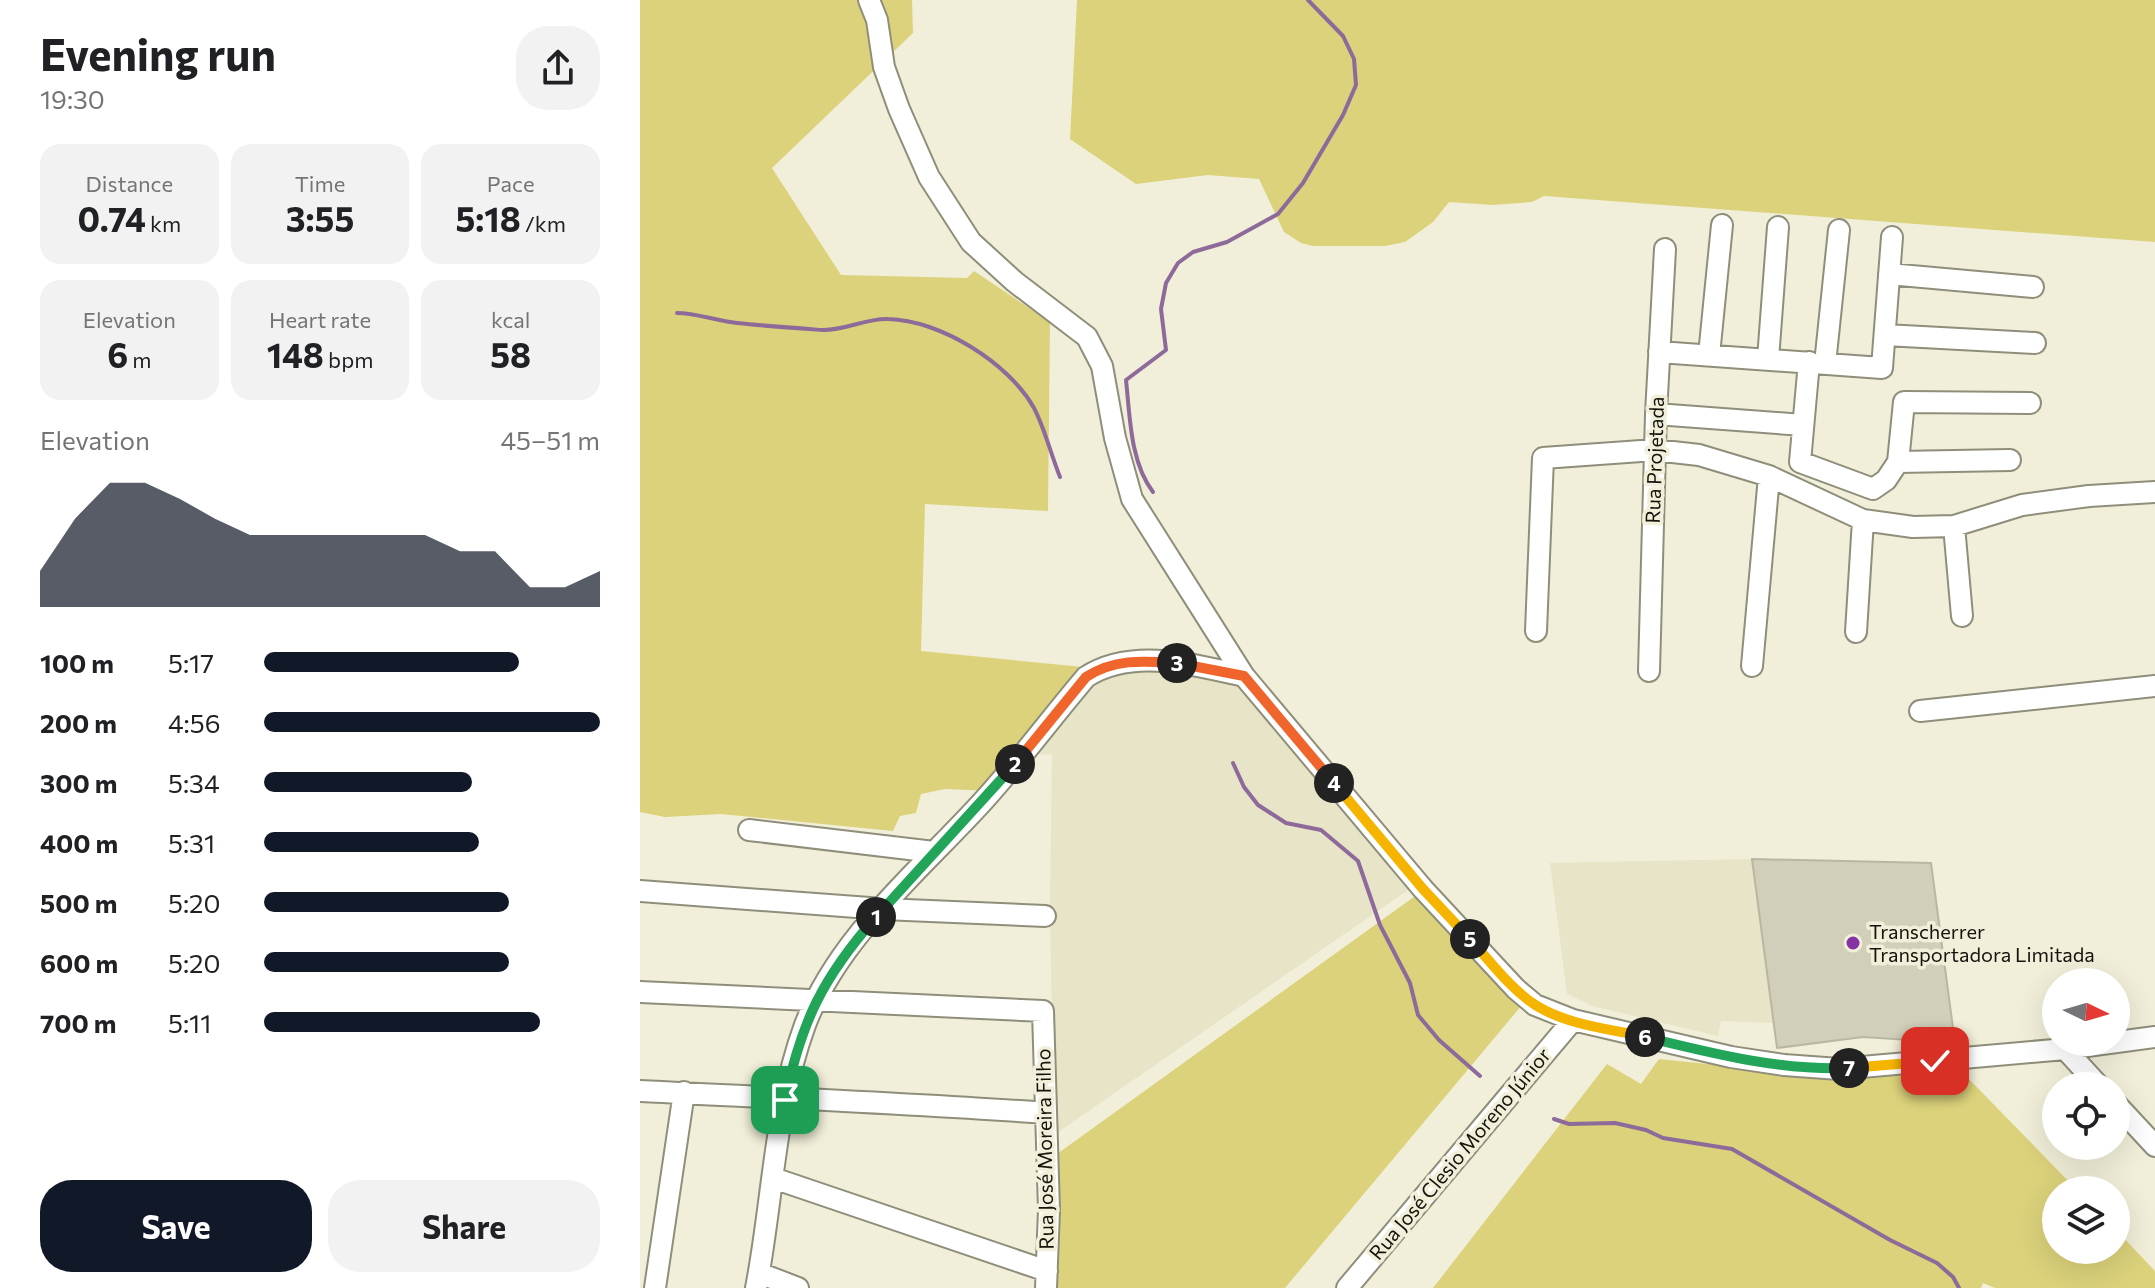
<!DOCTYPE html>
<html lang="en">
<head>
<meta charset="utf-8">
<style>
  :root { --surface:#fff; --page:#f2f2f2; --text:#202124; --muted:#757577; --accent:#111827 }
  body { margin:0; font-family:Commissioner,sans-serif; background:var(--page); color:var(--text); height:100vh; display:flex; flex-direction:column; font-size:30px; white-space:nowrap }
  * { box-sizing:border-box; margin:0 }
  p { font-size:26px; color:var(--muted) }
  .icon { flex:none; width:44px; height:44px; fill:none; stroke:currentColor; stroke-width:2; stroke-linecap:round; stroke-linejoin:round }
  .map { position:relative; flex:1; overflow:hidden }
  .sheet { display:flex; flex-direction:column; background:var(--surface); width:640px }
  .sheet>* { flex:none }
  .needle { width:52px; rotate:95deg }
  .controls { position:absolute; left:1402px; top:968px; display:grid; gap:16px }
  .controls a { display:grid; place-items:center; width:88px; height:88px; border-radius:50%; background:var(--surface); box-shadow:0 8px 32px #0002; font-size:40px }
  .pin { position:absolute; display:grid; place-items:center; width:68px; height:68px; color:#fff; margin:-34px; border-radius:16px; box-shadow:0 4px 12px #0006 }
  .km { position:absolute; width:40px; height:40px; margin:-20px; border-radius:50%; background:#222; color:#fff; font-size:22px; line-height:40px; text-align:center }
  .round { display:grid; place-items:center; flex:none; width:84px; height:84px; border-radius:32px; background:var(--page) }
  .headline { display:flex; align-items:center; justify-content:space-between; height:136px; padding:0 40px }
  h1 { font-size:44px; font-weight:700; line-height:60px }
  .figures { display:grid; grid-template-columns:repeat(3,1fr); gap:12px; height:136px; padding:8px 40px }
  .figures div { display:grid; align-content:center; border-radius:20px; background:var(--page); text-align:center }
  .figures b { font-size:34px; font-weight:700 }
  .figures small { font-size:22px; font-weight:400 }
  .figures p { font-size:22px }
  .chart { height:224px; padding:16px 40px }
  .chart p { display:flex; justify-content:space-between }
  .chart svg { width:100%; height:144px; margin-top:8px; fill:var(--accent); opacity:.7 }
  .action { display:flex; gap:16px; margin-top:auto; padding:16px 40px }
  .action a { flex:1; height:92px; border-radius:32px; background:var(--accent); color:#fff; font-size:32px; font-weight:700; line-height:92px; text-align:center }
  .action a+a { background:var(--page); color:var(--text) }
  ul { padding:0 40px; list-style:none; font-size:26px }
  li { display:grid; grid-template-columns:128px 96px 1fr; align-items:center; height:60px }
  li i { height:20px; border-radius:10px; background:var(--accent) }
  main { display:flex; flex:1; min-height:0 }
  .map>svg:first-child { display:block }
  .built { fill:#e7e4c7 }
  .green { fill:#dcd27b }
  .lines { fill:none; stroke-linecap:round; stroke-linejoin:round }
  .stream { stroke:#8e6a9b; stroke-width:4 }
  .building { fill:#d1cfba; stroke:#b9b7a3; stroke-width:2 }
  .minor-casing { stroke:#8f8e7a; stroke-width:24 }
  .minor { stroke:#fff; stroke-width:20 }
  .split-1-casing { stroke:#fff; stroke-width:16 }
  .split-2-casing { stroke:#fff; stroke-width:16 }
  .split-3-casing { stroke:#fff; stroke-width:16 }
  .split-4-casing { stroke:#fff; stroke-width:16 }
  .split-5-casing { stroke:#fff; stroke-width:16 }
  .split-6-casing { stroke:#fff; stroke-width:16 }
  .split-7-casing { stroke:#fff; stroke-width:16 }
  .split-8-casing { stroke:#fff; stroke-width:16 }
  .split-1 { stroke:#22a559; stroke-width:10 }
  .split-2 { stroke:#22a559; stroke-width:10 }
  .split-3 { stroke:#f0652b; stroke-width:10 }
  .split-4 { stroke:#f0652b; stroke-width:10 }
  .split-5 { stroke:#f5b400; stroke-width:10 }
  .split-6 { stroke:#f5b400; stroke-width:10 }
  .split-7 { stroke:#22a559; stroke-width:10 }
  .split-8 { stroke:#f5b400; stroke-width:10 }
  .poi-dot { fill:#8533a2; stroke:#f1efd9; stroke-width:3 }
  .labels { text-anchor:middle; stroke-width:7; stroke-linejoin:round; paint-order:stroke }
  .street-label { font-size:20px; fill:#14130c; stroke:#f1efd9 }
  .poi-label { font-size:20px; fill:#14130c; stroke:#f1efd9; text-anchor:start }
</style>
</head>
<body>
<main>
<section class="sheet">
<div class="headline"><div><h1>Evening run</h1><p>19:30</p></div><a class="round"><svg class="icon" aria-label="share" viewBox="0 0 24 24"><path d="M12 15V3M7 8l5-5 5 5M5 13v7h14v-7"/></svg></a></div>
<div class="figures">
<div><p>Distance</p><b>0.74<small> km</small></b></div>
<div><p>Time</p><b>3:55</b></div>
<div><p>Pace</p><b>5:18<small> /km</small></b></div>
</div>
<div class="figures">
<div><p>Elevation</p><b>6<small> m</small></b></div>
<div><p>Heart rate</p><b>148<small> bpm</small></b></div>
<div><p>kcal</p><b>58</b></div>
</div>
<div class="chart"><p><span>Elevation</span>45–51 m</p>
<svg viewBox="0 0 160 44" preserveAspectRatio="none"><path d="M0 44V33L10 17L20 6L30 6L40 11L50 17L60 22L70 22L80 22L90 22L100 22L110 22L120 27L130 27L140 38L150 38L160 33V44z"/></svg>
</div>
<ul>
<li><b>100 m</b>5:17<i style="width:76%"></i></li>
<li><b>200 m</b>4:56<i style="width:100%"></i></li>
<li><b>300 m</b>5:34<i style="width:62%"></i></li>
<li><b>400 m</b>5:31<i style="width:64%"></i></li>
<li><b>500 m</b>5:20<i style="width:73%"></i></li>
<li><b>600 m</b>5:20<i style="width:73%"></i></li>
<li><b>700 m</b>5:11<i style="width:82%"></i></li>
</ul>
<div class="action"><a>Save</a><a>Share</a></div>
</section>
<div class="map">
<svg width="1515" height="1288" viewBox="0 0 1515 1288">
  <rect width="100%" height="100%" fill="#f1efd9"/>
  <path class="built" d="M 549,670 L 590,682 L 604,691 L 771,888 L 414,1135 L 410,911 L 412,754 L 393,755 L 442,689 L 465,673 Z
    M 1112,859 L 1134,1023 L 1081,1021 L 1078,1036 L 952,1006 L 927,994 L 910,863 Z"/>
  <path class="green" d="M 0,0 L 272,0 L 273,33 L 132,168 L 201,275 L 327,278 L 334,271 L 410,322 L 408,511 L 285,504 L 281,651 L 443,667 L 352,791 L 305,789 L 281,794 L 276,813 L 260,816 L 253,831 L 81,814 L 25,817 L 0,812 Z
    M 437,0 L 1515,0 L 1515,242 L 904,196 L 892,202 L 853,205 L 809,202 L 793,222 L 765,242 L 745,246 L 673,246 L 661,243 L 644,232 L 619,179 L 568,175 L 496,184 L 430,139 Z
    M 778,894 L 882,1005 L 645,1288 L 416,1288 L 417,1154 Z
    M 1019,1059 L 1192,1077 L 1323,1073 L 1437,1190 L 1416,1190 L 1416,1250 L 1476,1250 L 1476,1230 L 1515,1271 L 1515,1288 L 1355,1288 L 1343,1283 L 1341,1288 L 793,1288 L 967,1064 L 1001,1084 Z"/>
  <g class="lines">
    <path class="stream" d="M 37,313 C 57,313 76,321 97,323 C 125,326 154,328 182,330 C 204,331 226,318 248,319 C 300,320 369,363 394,408 C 405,429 411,455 420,477
      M 513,492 C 490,462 490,416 486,380 L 526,350 L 521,309 L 526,283 L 538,263 L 553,252 L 587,242 L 638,214 L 663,183 L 703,115 L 716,85 L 714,59 L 703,36 L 668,0
      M 593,763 L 604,787 L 618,805 L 646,823 L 681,830 L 718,861 L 740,925 L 770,983 L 778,1015 L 799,1040 L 840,1076
      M 914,1119 L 929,1124 L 975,1123 L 1006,1130 L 1023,1138 L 1092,1149 L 1250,1240 L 1297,1263 L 1313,1277 L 1319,1288"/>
  </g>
  <path class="building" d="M 1112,859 L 1291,863 L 1315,1043 L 1223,1037 L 1137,1048 Z"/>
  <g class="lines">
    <g class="minor-casing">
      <path id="minor" d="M 229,0 L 237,20 L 244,67 L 259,109 L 289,177 L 331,242 L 375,282 L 447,337 L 462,366 L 475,438 L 492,499 L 604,676 L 783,889 L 876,989 L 895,1005 L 933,1020 L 1091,1057 L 1144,1065 L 1199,1069 L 1425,1049 L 1515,1037
        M 1249,274 L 1393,287
        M 1245,335 L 1395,343
        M 1019,352 L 1242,368 L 1252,237
        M 1069,355 L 1082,225
        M 1128,359 L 1138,227
        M 1169,362 L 1160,462 L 1233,489 L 1246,480 L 1258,462
        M 1185,364 L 1199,230
        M 1016,414 L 1163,425
        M 1370,460 L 1258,462 L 1264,402 L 1390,403
        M 1314,526 L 1322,616
        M 896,631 L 903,458 L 1015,450 L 1059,455 L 1129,476 L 1223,520 L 1273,527 L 1314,526 L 1382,505 L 1449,496 L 1515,492
        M 1216,632 L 1223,520
        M 1112,666 L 1129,476
        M 1009,671 L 1016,414 L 1025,249
        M 1280,711 L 1515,686
        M 109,830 L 294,852
        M 0,891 L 243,909 L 405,916
        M 0,992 L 403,1011 L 409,1210 L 406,1288
        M 1425,1049 L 1459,1086
        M 0,1091 C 135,1098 271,1103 406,1113
        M 1476,1104 L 1515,1146
        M 133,1178 L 407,1271
        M 119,1273 L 158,1288
        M 15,1288 L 44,1092
        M 116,1288 C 133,1201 134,1109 165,1025 C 199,935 282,869 345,799 C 381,759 412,717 446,677 C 492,647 555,665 604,676
        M 707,1288 L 933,1020"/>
    </g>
    <use href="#minor" class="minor"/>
  </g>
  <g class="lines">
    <g class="split-1-casing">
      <path id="split-1" d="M 145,1100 C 161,1022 183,977 236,917"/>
    </g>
    <g class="split-2-casing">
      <path id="split-2" d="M 236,917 L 375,764"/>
    </g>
    <g class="split-3-casing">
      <path id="split-3" d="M 375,764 L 446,677 C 475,658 505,661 537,663"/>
    </g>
    <g class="split-4-casing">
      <path id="split-4" d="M 537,663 L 604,676 L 694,783"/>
    </g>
    <g class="split-5-casing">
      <path id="split-5" d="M 694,783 L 783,889 L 830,939"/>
    </g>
    <g class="split-6-casing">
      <path id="split-6" d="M 830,939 C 850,961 871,990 897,1006 C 928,1025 970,1029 1005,1037"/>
    </g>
    <g class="split-7-casing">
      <path id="split-7" d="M 1005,1037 C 1071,1053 1140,1071 1209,1068"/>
    </g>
    <g class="split-8-casing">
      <path id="split-8" d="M 1209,1068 L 1295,1061"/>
    </g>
    <use href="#split-1" class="split-1"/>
    <use href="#split-2" class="split-2"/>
    <use href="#split-3" class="split-3"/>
    <use href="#split-4" class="split-4"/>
    <use href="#split-5" class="split-5"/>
    <use href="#split-6" class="split-6"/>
    <use href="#split-7" class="split-7"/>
    <use href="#split-8" class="split-8"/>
  </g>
  <circle class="poi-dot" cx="1213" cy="943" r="8"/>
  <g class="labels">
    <g class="street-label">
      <text transform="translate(1015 460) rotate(-88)" y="7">Rua Projetada</text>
      <text transform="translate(405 1149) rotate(-91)" y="7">Rua José Moreira Filho</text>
      <text transform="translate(820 1154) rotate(-50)" y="7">Rua José Clesio Moreno Júnior</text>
    </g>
    <g class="poi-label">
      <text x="1229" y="939">Transcherrer<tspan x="1229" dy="23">Transportadora Limitada</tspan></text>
    </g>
  </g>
</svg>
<div class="controls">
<a><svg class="needle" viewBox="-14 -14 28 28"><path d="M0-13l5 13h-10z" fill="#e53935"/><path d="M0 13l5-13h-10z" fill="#757577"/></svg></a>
<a><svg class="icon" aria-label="locate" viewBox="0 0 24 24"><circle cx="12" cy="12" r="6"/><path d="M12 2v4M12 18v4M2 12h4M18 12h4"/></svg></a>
<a><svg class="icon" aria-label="layers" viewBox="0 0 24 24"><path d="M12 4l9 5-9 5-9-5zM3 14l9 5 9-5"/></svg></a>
</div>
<div class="pin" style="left:145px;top:1100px;background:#1e9e55"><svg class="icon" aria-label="arrive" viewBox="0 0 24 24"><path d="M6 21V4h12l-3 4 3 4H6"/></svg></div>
<div class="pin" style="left:1295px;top:1061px;background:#d93025"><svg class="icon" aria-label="check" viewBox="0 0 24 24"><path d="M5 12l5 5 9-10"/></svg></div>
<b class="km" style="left:236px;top:917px">1</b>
<b class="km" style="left:375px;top:764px">2</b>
<b class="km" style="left:537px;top:663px">3</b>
<b class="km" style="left:694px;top:783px">4</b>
<b class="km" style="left:830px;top:939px">5</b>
<b class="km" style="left:1005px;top:1037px">6</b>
<b class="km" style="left:1209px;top:1068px">7</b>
</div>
</main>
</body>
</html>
